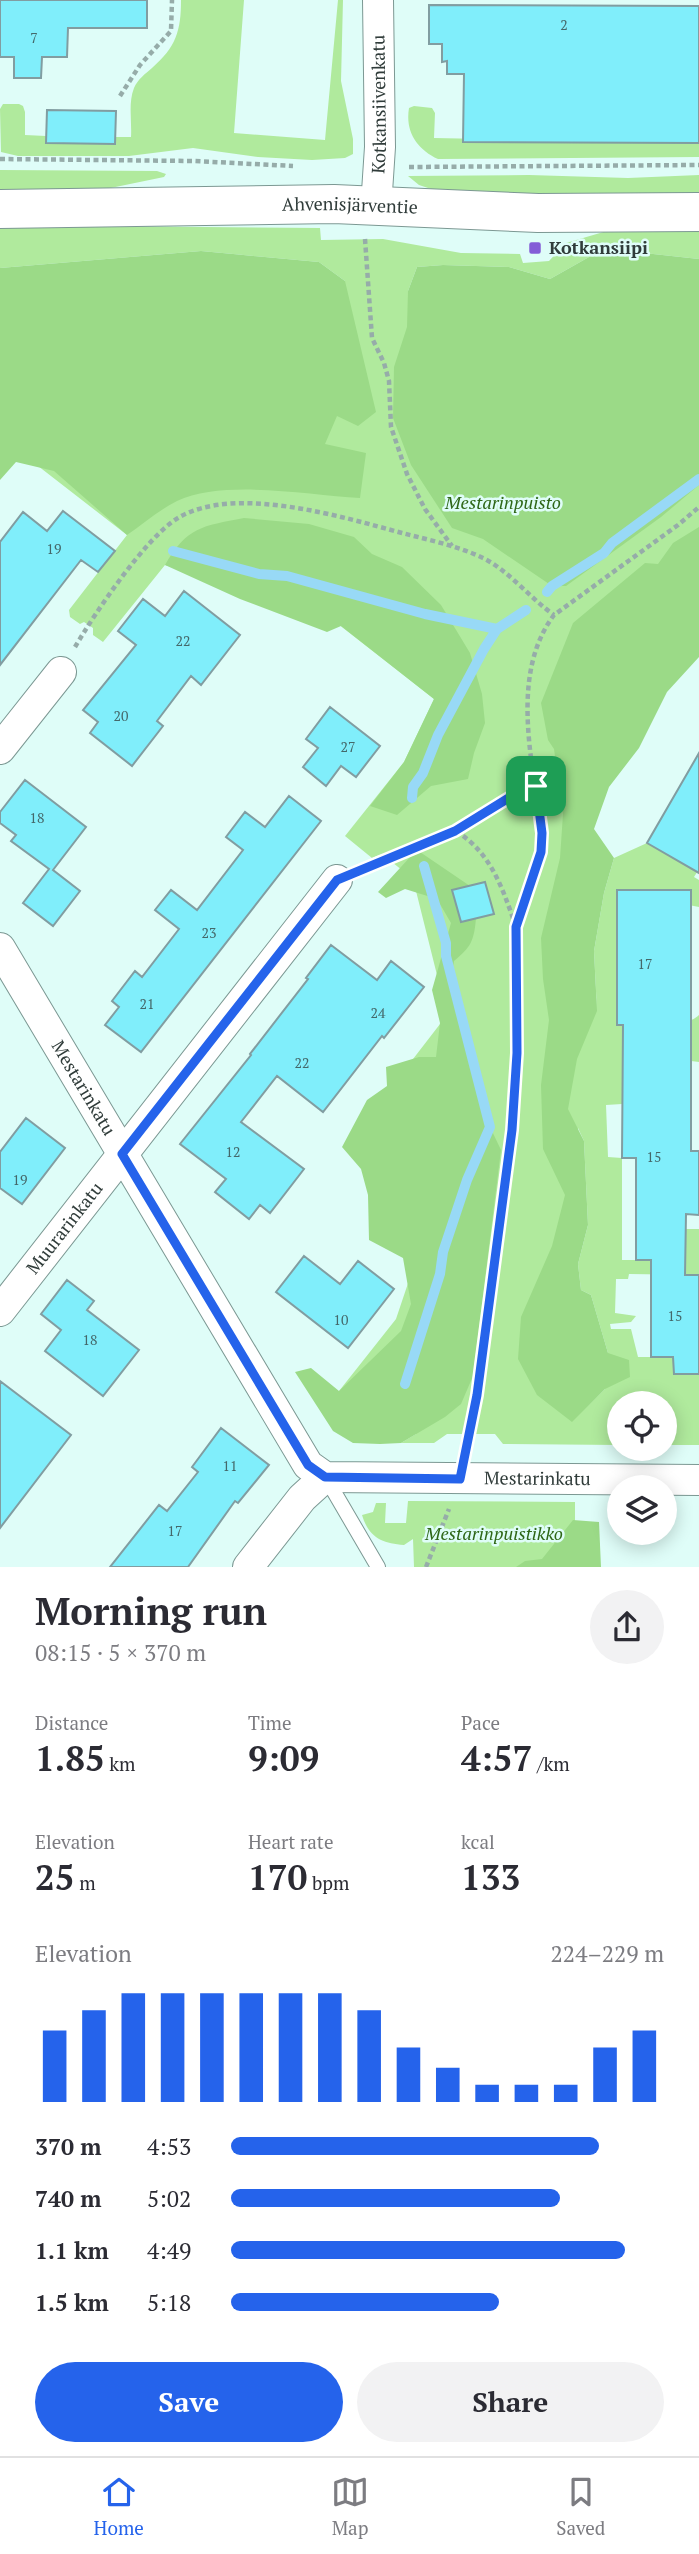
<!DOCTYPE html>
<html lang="en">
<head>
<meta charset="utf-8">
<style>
  :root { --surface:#fff; --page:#f2f2f3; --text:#2b2b33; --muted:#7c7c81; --line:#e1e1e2; --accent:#2563eb }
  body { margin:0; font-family:"PT Serif",serif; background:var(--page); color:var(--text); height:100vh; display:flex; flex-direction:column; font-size:26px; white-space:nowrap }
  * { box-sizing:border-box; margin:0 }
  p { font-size:23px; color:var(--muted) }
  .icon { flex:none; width:38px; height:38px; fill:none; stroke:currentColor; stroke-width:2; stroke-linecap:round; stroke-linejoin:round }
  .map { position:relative; height:1567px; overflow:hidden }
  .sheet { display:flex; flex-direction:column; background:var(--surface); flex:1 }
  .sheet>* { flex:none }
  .controls { position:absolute; left:607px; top:1391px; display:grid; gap:14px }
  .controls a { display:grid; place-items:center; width:70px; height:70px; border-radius:50%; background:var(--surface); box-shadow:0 4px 18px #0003; font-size:35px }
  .pin { position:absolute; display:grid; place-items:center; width:60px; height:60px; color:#fff; margin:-30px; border-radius:14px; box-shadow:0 4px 10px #0006 }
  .round { display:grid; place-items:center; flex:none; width:74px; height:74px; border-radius:37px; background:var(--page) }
  .headline { display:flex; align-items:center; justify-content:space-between; height:119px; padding:0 35px }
  h1 { font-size:38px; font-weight:600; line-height:52px }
  .figures { display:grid; grid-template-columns:repeat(3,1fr); gap:10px; height:119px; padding:7px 35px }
  .figures div { display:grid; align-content:center }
  .figures b { font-size:35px; font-weight:600 }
  .figures small { font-size:19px; font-weight:400 }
  .figures p { font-size:19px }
  .chart { height:196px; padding:14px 35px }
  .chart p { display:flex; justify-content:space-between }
  .chart svg { width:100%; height:126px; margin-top:7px; stroke:var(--accent); stroke-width:6 }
  .primary-button { display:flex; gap:14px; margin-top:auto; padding:14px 35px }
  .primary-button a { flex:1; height:80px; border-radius:42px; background:var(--accent); color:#fff; font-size:28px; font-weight:600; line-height:80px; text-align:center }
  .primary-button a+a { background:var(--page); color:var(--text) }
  ul { padding:0 35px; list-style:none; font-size:23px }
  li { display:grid; grid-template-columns:112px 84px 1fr; align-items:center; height:52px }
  li i { height:18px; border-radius:9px; background:var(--accent) }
  .tab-bar { display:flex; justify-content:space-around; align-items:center; height:98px; border-top:2px solid var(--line); background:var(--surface); font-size:19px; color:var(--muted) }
  .tab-bar a { display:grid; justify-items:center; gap:4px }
  .tab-bar .selected { color:var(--accent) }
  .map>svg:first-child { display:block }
  .green { fill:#b0ea9d; fill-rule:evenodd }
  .forest { fill:#9bda87 }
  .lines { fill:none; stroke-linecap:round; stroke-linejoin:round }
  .stream { stroke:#98d9f6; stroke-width:10 }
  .building { fill:#80eefb; stroke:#819da1; stroke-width:2 }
  .service-casing { stroke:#7c9893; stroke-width:16 }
  .minor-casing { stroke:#7c9893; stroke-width:32 }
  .secondary-casing { stroke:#7c9893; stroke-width:40 }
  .path { stroke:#96aca9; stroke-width:4.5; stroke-dasharray:5 3.5; stroke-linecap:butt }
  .service { stroke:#fff; stroke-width:14 }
  .minor { stroke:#fff; stroke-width:30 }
  .secondary { stroke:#fff; stroke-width:38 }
  .route-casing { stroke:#fff; stroke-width:14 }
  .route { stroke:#2563eb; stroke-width:9 }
  .poi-dot { fill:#845dd7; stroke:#dffdf8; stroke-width:2.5 }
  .labels { text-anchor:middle; stroke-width:5; stroke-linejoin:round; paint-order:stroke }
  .number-label { font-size:14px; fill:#44686a }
  .street-label { font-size:18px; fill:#303c3a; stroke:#dffdf8 }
  .poi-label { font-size:18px; font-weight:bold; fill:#303c3a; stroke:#dffdf8; text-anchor:start }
  .park-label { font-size:18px; font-style:italic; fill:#2e6717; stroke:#dffdf8 }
</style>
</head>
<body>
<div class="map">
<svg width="699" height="1567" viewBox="0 0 699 1567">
  <rect width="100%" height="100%" fill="#dffdf8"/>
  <path class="green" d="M 181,0 L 244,0 L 234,133 L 325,140 L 338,0 L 343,0 L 341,81 L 353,139 L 353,154 L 345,158 L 312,160 L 258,157 L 193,148 L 129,156 L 18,156 L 1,152 L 0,109 L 3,104 L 19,104 L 23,106 L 25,112 L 25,135 L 46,136 L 46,143 L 115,144 L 116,137 L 131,137 C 132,121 128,103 134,88 C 138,79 145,74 152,68 C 176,47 181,31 181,0 Z
    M 414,106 L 432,108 L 435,113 L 434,138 L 699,143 L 699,157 L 438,159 C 417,149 405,132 409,108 Z
    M 0,170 L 157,171 L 166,174 L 164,177 L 96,191 L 0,190 Z
    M 529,175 L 628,178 L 699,175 L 699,194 L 501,193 L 434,190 L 419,185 L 408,176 Z
    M 0,225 L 320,228 L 321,240 L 383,239 L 461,253 L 520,254 L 523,263 L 549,261 L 566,243 L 617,228 L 699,227 L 699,259 L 644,253 L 589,257 L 550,279 L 509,267 L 443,265 L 417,267 L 408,291 L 408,307 L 699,308 L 699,600 L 578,753 L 597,1011 L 594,951 L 604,893 L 614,858 L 647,843 L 696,871 L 699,869 L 694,877 L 699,880 L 699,907 L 617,891 L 617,1025 C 639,1025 683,1031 699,1015 L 699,1062 L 691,1061 L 691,1049 L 622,1104 L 606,1105 L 608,1157 L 622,1158 L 622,1260 L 685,1260 L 686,1229 L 699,1229 L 699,1275 L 629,1274 L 628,1279 L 616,1279 L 615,1313 L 636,1316 L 631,1322 L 610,1324 L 611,1329 L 631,1329 L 638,1357 L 673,1357 L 674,1374 L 699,1374 L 699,1445 L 665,1445 L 665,1404 L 620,1404 L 619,1445 L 503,1444 L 495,1434 L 447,1434 L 434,1443 L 401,1443 L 416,1434 L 324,1410 L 396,1319 L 435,1203 L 403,1072 L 447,1015 L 413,879 L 382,854 L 372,858 L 345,836 L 404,762 L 434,699 L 324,613 L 165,565 L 103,642 L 93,635 L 93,628 L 84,622 L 80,624 L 70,617 L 69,610 L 127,535 L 11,445 L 345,281 L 319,262 L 201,251 L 0,268 ZM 578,1128 L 584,1141 L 588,1225 L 578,1264 L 581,1290 L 591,1295 L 608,1353 L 605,1389 L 576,1417 Z
    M 408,1501 L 575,1502 L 575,1567 L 414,1567 L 413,1539 L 404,1545 C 382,1543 369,1538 362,1515 L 373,1512 L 376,1503 L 386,1503 L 385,1523 L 406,1523 Z"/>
  <path class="forest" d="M 201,251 L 319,262 L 345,281 L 376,412 L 358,426 L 337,416 L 325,444 L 366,453 L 360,498 C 308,495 224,479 177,501 C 159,510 143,524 127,535 L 54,471 L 16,462 L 0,480 L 0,268 Z
    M 644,253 L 699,259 L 699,485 L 661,517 L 566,586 L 552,586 L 483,539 L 452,528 L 411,465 L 393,418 L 394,367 L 407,327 L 408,291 L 417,267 L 443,265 L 509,267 L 550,279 L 589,257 Z
    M 244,518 L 309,524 L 354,537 L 372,554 L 402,567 L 441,605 L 470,653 L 482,694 L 485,723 L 474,753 L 468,779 L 431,786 L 397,815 L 370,806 L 404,762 L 434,699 L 341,626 L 327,632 L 240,599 L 165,565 C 187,527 202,526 244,518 Z
    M 699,527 L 699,657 L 667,692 L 639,748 L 609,787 L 594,829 L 614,858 L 604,893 L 594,951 L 597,1011 L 577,1059 L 568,1109 L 584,1141 L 588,1225 L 578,1264 L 581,1290 L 591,1295 L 608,1353 L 629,1360 L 630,1377 L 605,1389 L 572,1422 L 537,1395 L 518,1359 L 521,1317 L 552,1246 L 565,1195 L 543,1149 L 541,1085 L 549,1020 L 543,979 L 541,938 L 560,858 L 563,814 L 554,749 L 548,740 L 541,703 L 573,623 L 645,563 L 658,564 L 673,543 Z
    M 420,852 L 470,886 L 452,891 L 461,922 L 476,918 C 474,941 471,947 454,961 L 452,973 L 490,1127 L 501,1150 L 473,1376 L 461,1404 L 445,1417 L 401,1443 L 380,1444 L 353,1443 L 333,1431 L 295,1372 L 311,1368 L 339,1391 L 401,1331 L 411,1304 L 403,1258 L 369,1240 L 368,1195 L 361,1169 L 342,1147 L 367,1100 L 387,1086 L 386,1067 L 419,1057 L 436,1057 L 440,1023 L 432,990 L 451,923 L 437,899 L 405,889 L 386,898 L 378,892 L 411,856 Z
    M 573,1520 L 599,1522 L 601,1567 L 516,1567 L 525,1561 L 542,1559 Z"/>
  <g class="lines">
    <path class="stream" d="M 173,551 L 259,574 L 287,576 L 425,614 L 497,629 L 526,610
      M 547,592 L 552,586 L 604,553 L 612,543 L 699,479
      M 412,798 L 413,787 L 423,773 L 438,735 L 484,649 L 497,629
      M 405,1384 L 440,1274 L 443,1252 L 467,1180 L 490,1127 L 446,956 L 446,943 L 424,866"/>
  </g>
  <path class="building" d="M 0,0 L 147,0 L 147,28 L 68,28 L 67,57 L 42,57 L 41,78 L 14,78 L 14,57 L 0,57 Z
    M 429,5 L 699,6 L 699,143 L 463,142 L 464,74 L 447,74 L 447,61 L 442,62 L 442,44 L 429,44 Z
    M 47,110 L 116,111 L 115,144 L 46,143 Z
    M 63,511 L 115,551 L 98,572 L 81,560 L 0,665 L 0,542 L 23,512 L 47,531 Z
    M 184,591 L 240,635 L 201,685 L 191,676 L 157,721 L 163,726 L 132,766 L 90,733 L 98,722 L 83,710 L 136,645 L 118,631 L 143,599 L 165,616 Z
    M 330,707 L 380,746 L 356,777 L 341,766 L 326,786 L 303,767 L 318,748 L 306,739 Z
    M 699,753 L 699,873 L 647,843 Z
    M 25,780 L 86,827 L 53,870 L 80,891 L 53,926 L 23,903 L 49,869 L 11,841 L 16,835 L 0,823 L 0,812 Z
    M 289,796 L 321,821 L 141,1052 L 105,1025 L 119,1007 L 112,1001 L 135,971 L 142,977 L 179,929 L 155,910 L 171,890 L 197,910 L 243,850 L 226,837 L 245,812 L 265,827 Z
    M 485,882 L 494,914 L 461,922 L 452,890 Z
    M 617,890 L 691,890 L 691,1151 L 699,1151 L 699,1215 L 686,1214 L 685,1275 L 699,1275 L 699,1374 L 674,1374 L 673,1357 L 651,1357 L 651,1260 L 636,1260 L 636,1158 L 622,1158 L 623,1025 L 617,1025 Z
    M 331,945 L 377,980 L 391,961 L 424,987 L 384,1038 L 382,1036 L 323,1112 L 277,1076 L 241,1122 L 304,1169 L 270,1213 L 260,1205 L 249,1219 L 215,1192 L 226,1179 L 180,1144 L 251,1055 L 250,1054 L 308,979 L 306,978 Z
    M 26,1118 L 65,1148 L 22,1204 L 0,1188 L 0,1152 Z
    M 304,1256 L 340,1284 L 358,1261 L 394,1289 L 348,1348 L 276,1292 Z
    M 67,1280 L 94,1301 L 87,1310 L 139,1350 L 103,1396 L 45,1351 L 61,1330 L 41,1314 Z
    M 0,1381 L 71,1435 L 0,1528 Z
    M 221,1428 L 269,1465 L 238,1503 L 235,1501 L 188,1567 L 110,1567 L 159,1505 L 167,1511 L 198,1472 L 192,1467 Z"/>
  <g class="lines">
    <g class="service-casing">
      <path id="service" d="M 326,1478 L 378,1567"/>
    </g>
    <g class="minor-casing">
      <g id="minor">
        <path id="s1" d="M 376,207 L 380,147 L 378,0"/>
        <path d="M 0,749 L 61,672"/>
        <path id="s2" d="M 0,948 L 308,1465 L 325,1477 L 699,1480"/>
        <path id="s3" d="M 0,1311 L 337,880"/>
        <path d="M 248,1567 L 302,1498 L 325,1477"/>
      </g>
    </g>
    <g class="secondary-casing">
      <g id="secondary">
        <path id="s4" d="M 0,209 L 334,204 L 538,213 L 699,212"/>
      </g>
    </g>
    <path class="path" d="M 120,96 L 140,65 L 171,31 L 172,0
      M 0,159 L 194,161 L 293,166
      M 409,167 L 699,165
      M 365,239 L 372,338 L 384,363 L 389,381 L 391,427 L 407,474 L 425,509 L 452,546
      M 75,647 C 95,613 146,537 178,518 C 234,484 343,517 402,533 C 429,540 458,546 483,558 C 508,570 531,599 554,615
      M 456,831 C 491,853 502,887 515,924
      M 364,869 L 455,830 L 520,791 L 536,786
      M 467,1447 L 477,1395 L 512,1130 L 517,1053 L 516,927 L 541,852 L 542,833 C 533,764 509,675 554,615 L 678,525 L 699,507
      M 426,1567 L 449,1509"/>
    <use href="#service" class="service"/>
    <use href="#minor" class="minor"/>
    <use href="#secondary" class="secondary"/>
  </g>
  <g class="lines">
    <g class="route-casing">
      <path id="route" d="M 536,786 L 542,833 L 541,852 L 516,927 L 517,1053 L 512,1130 L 477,1395 L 460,1479 L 325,1477 L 308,1465 L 122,1154 L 337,880 L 455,831 L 520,791 Z"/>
    </g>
    <use href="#route" class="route"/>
  </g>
  <rect class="poi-dot" x="528" y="241" width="14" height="14" rx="3.5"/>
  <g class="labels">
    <g class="number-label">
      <text x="564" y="30">2</text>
      <text x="34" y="43">7</text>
      <text x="54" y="554">19</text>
      <text x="183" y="646">22</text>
      <text x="121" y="721">20</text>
      <text x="348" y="752">27</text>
      <text x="37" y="823">18</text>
      <text x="209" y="938">23</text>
      <text x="645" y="969">17</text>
      <text x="147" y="1009">21</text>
      <text x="378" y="1018">24</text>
      <text x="302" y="1068">22</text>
      <text x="233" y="1157">12</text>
      <text x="654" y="1162">15</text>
      <text x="20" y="1185">19</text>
      <text x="675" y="1321">15</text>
      <text x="341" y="1325">10</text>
      <text x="90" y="1345">18</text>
      <text x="230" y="1471">11</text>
      <text x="175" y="1536">17</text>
    </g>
    <g class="street-label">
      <text dy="6" stroke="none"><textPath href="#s1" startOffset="103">Kotkansiivenkatu</textPath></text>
      <text dy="6" stroke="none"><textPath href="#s4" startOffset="350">Ahvenisjärventie</textPath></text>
      <text dy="6" stroke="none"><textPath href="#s2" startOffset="163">Mestarinkatu</textPath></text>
      <text dy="6" stroke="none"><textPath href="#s3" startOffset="105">Muurarinkatu</textPath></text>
      <text dy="6" stroke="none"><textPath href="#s2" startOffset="835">Mestarinkatu</textPath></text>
    </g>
    <g class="poi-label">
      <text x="549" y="254">Kotkansiipi</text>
    </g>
    <g class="park-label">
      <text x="503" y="509">Mestarinpuisto</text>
      <text x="494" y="1540">Mestarinpuistikko</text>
    </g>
  </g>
</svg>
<div class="controls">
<a><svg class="icon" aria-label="locate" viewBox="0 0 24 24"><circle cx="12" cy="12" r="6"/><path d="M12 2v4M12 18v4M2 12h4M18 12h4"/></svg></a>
<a><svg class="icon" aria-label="layers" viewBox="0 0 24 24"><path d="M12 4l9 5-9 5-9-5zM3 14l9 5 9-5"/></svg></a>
</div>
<div class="pin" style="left:536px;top:786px;background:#1e9e55"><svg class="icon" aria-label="arrive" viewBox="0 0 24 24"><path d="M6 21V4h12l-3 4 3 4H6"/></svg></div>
</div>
<section class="sheet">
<div class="headline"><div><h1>Morning run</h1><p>08:15 · 5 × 370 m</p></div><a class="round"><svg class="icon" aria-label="share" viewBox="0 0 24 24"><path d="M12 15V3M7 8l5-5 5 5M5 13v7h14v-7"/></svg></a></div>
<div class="figures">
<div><p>Distance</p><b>1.85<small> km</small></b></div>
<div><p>Time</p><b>9:09</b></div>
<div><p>Pace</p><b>4:57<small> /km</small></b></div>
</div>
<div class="figures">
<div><p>Elevation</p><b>25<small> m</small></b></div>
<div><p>Heart rate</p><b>170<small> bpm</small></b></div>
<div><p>kcal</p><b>133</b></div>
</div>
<div class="chart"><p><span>Elevation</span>224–229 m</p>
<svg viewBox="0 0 160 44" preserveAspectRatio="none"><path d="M5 44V19M15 44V12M25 44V6M35 44V6M45 44V6M55 44V6M65 44V6M75 44V6M85 44V12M95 44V25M105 44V32M115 44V38M125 44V38M135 44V38M145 44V25M155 44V19"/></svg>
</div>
<ul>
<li><b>370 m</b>4:53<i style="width:85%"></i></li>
<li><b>740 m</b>5:02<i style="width:76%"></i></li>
<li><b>1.1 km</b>4:49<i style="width:91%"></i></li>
<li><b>1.5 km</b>5:18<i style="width:62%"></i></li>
</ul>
<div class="primary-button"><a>Save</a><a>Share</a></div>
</section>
<nav class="tab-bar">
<a class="selected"><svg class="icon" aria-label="home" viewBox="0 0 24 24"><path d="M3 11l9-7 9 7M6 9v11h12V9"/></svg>Home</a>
<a><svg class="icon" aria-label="map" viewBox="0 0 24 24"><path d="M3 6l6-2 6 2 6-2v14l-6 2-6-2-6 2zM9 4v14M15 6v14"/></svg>Map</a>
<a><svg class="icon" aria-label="saved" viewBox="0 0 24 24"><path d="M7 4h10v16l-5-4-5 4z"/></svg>Saved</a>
</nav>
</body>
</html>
